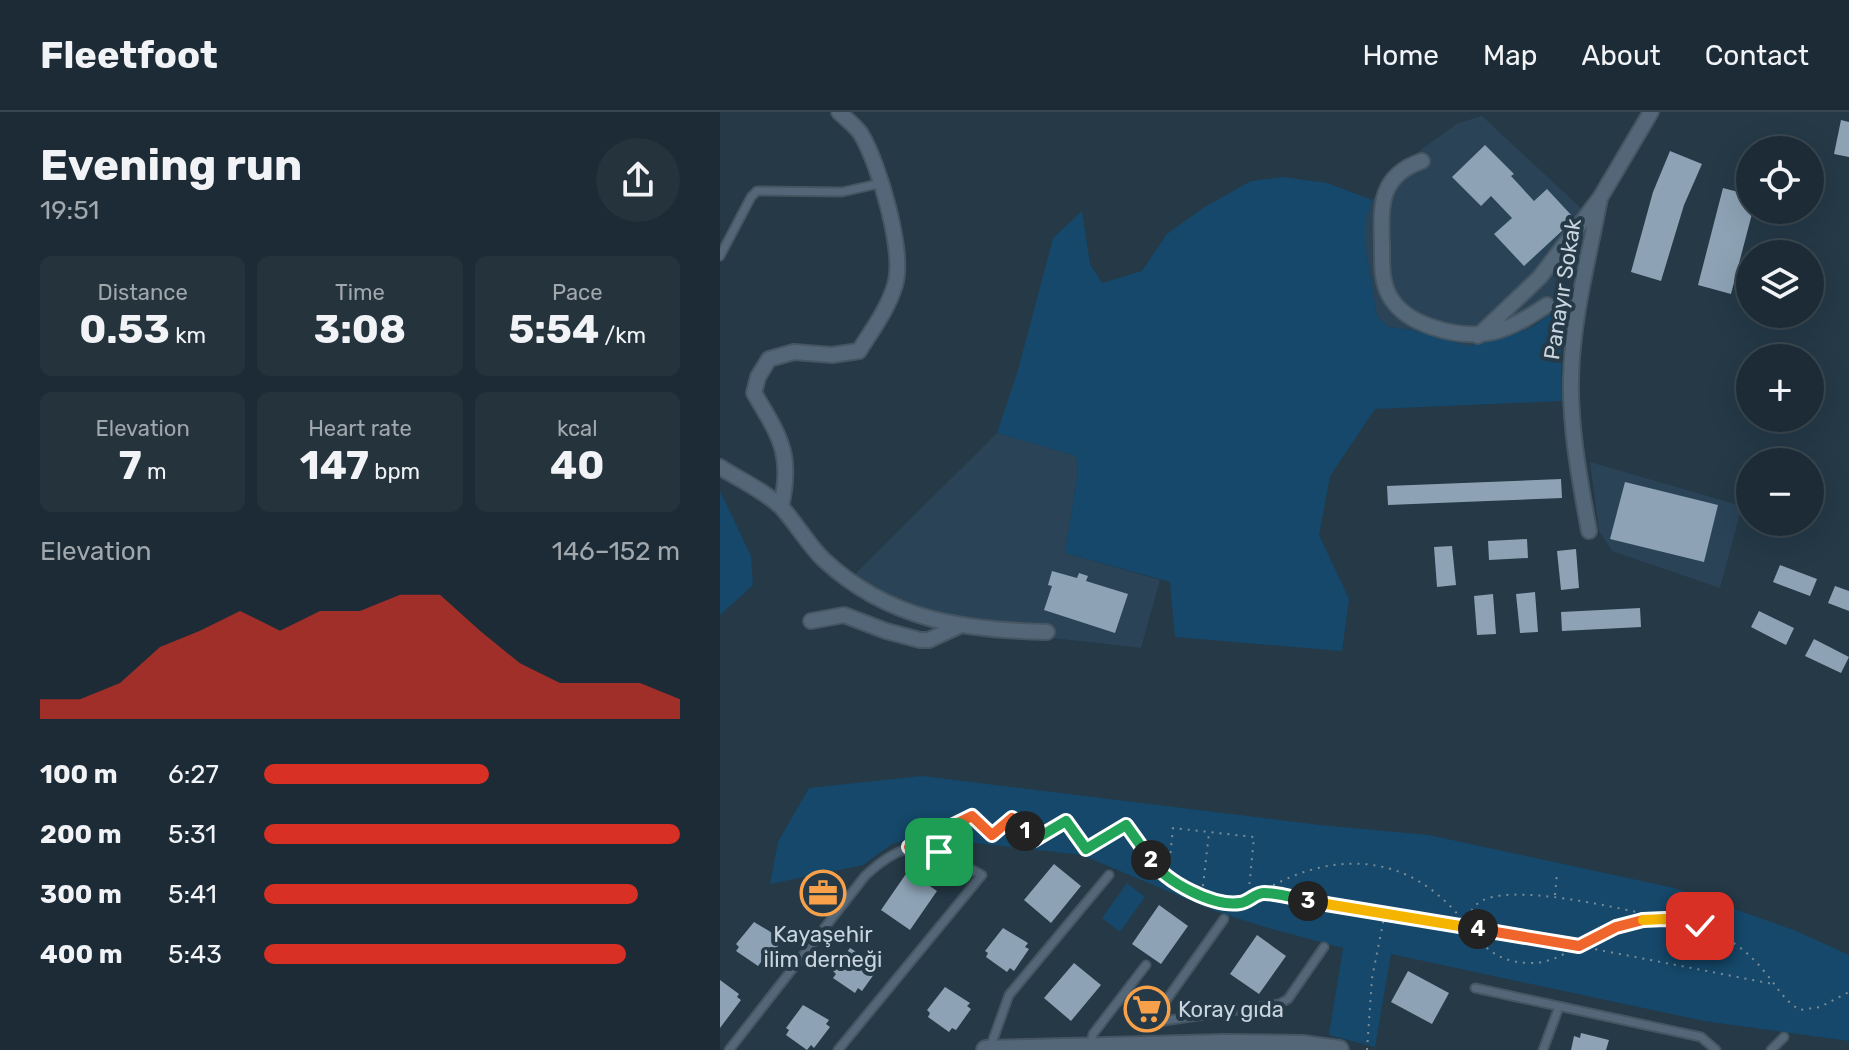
<!DOCTYPE html>
<html lang="en">
<head>
<meta charset="utf-8">
<style>
  :root { --surface:#1c2b35; --page:#25333d; --text:#f1f3f6; --muted:#a0a7ad; --line:#3a4750; --accent:#d93025 }
  body { margin:0; font-family:Rubik,sans-serif; background:var(--page); color:var(--text); height:100vh; display:flex; flex-direction:column; font-size:30px; white-space:nowrap }
  * { box-sizing:border-box; margin:0 }
  p { font-size:26px; color:var(--muted) }
  .icon { flex:none; width:44px; height:44px; fill:none; stroke:currentColor; stroke-width:2; stroke-linecap:round; stroke-linejoin:round }
  .map { position:relative; flex:1; overflow:hidden }
  .details { display:flex; flex-direction:column; background:var(--surface); width:720px }
  .details>* { flex:none }
  .controls { position:absolute; left:1016px; top:24px; display:grid; gap:16px }
  .controls a { display:grid; place-items:center; width:88px; height:88px; border-radius:50%; background:var(--surface); box-shadow:0 8px 32px #0002,0 0 0 2px var(--line); font-size:40px }
  .pin { position:absolute; display:grid; place-items:center; width:68px; height:68px; color:#fff; margin:-34px; border-radius:16px; box-shadow:0 4px 12px #0006 }
  .km { position:absolute; width:40px; height:40px; margin:-20px; border-radius:50%; background:#222; color:#fff; font-size:22px; line-height:40px; text-align:center }
  .round { display:grid; place-items:center; flex:none; width:84px; height:84px; border-radius:42px; background:var(--page) }
  .overview { display:flex; align-items:center; justify-content:space-between; height:136px; padding:0 40px }
  h1 { font-size:44px; font-weight:700; line-height:60px }
  .stats { display:grid; grid-template-columns:repeat(3,1fr); gap:12px; height:136px; padding:8px 40px }
  .stats div { display:grid; align-content:center; border-radius:12px; background:var(--page); text-align:center }
  .stats b { font-size:40px; font-weight:700 }
  .stats small { font-size:22px; font-weight:400 }
  .stats p { font-size:22px }
  .chart { height:224px; padding:16px 40px }
  .chart p { display:flex; justify-content:space-between }
  .chart svg { width:100%; height:144px; margin-top:8px; fill:var(--accent); opacity:.7 }
  ul { padding:0 40px; list-style:none; font-size:26px }
  li { display:grid; grid-template-columns:128px 96px 1fr; align-items:center; height:60px }
  li i { height:20px; border-radius:10px; background:var(--accent) }
  header { display:flex; align-items:center; gap:48px; box-sizing:border-box; height:112px; padding:0 40px; background:var(--surface); border-bottom:2px solid var(--line) }
  header strong { font-size:38px }
  nav { display:flex; gap:44px; margin-inline-start:auto; font-size:28px }
  main { display:flex; flex:1; min-height:0 }
  .map>svg:first-child { display:block }
  .built { fill:#2a4357 }
  .green { fill:#15486a }
  .building { fill:#8da3b5 }
  .lines { fill:none; stroke-linecap:round; stroke-linejoin:round }
  .service-casing { stroke:#455662; stroke-width:11 }
  .minor-casing { stroke:#455662; stroke-width:18 }
  .tertiary-casing { stroke:#455662; stroke-width:22 }
  .path { stroke:#7c8c97; stroke-width:2; stroke-dasharray:2 6; stroke-linecap:butt }
  .service { stroke:#536778; stroke-width:7 }
  .minor { stroke:#536778; stroke-width:14 }
  .tertiary { stroke:#536778; stroke-width:18 }
  .split-1-casing { stroke:#fff; stroke-width:16 }
  .split-2-casing { stroke:#fff; stroke-width:16 }
  .split-3-casing { stroke:#fff; stroke-width:16 }
  .split-4-casing { stroke:#fff; stroke-width:16 }
  .split-5-casing { stroke:#fff; stroke-width:16 }
  .split-6-casing { stroke:#fff; stroke-width:16 }
  .split-1 { stroke:#f0652b; stroke-width:10 }
  .split-2 { stroke:#22a559; stroke-width:10 }
  .split-3 { stroke:#22a559; stroke-width:10 }
  .split-4 { stroke:#f5b400; stroke-width:10 }
  .split-5 { stroke:#f0652b; stroke-width:10 }
  .split-6 { stroke:#f5b400; stroke-width:10 }
  .labels { text-anchor:middle; stroke-width:8; stroke-linejoin:round; paint-order:stroke }
  .street-label { font-size:22px; fill:#c9d5de; stroke:#253947 }
  .poi-label { font-size:22px; fill:#c9d5de; stroke:#253947 }
</style>
</head>
<body>
<header>
<strong>Fleetfoot</strong>
<nav><a>Home</a><a>Map</a><a>About</a><a>Contact</a></nav>
</header>
<main>
<section class="details">
<div class="overview"><div><h1>Evening run</h1><p>19:51</p></div><a class="round"><svg class="icon" aria-label="share" viewBox="0 0 24 24"><path d="M12 15V3M7 8l5-5 5 5M5 13v7h14v-7"/></svg></a></div>
<div class="stats">
<div><p>Distance</p><b>0.53<small> km</small></b></div>
<div><p>Time</p><b>3:08</b></div>
<div><p>Pace</p><b>5:54<small> /km</small></b></div>
</div>
<div class="stats">
<div><p>Elevation</p><b>7<small> m</small></b></div>
<div><p>Heart rate</p><b>147<small> bpm</small></b></div>
<div><p>kcal</p><b>40</b></div>
</div>
<div class="chart"><p><span>Elevation</span>146–152 m</p>
<svg viewBox="0 0 160 44" preserveAspectRatio="none"><path d="M0 44V38L10 38L20 33L30 22L40 17L50 11L60 17L70 11L80 11L90 6L100 6L110 17L120 27L130 33L140 33L150 33L160 38V44z"/></svg>
</div>
<ul>
<li><b>100 m</b>6:27<i style="width:54%"></i></li>
<li><b>200 m</b>5:31<i style="width:100%"></i></li>
<li><b>300 m</b>5:41<i style="width:90%"></i></li>
<li><b>400 m</b>5:43<i style="width:87%"></i></li>
</ul>
</section>
<div class="map">
<svg width="1129" height="938" viewBox="0 0 1129 938">
  <rect width="100%" height="100%" fill="#253947"/>
  <path class="built" d="M 762,4 L 864,99 L 841,184 L 809,217 L 748,234 L 693,218 L 668,215 L 657,204 L 645,133 L 645,110 L 652,88 L 691,45 L 738,11 Z
    M 277,321 L 356,344 L 358,359 L 345,441 L 440,468 L 421,536 L 307,523 L 173,492 L 133,464 Z
    M 870,350 L 1022,394 L 1000,476 L 892,439 L 879,419 Z"/>
  <path class="green" d="M 563,65 L 607,71 L 652,88 L 645,110 L 645,133 L 657,204 L 668,215 L 693,218 L 748,234 L 809,217 L 840,195 L 842,289 L 655,297 L 610,364 L 599,423 L 629,487 L 622,539 L 455,525 L 450,470 L 345,441 L 358,359 L 356,344 L 277,321 L 298,258 L 333,126 L 362,99 L 370,152 L 382,171 L 422,159 L 447,122 L 483,96 L 531,69 Z
    M 0,379 L 31,444 L 33,473 L 0,503 Z
    M 202,664 L 600,713 L 709,723 L 954,776 L 1074,818 L 1129,843 L 1129,929 L 984,909 L 671,842 L 655,935 L 609,923 L 623,836 L 548,816 L 495,799 L 362,743 L 212,726 L 188,727 L 172,732 L 143,753 L 50,772 L 58,730 L 89,676 Z
    M 407,771 L 425,785 L 400,820 L 382,806 Z"/>
  <path class="building" d="M 1121,8 L 1129,10 L 1129,45 L 1114,42 Z
    M 765,33 L 794,62 L 791,64 L 814,89 L 827,77 L 853,105 L 844,117 L 804,154 L 774,122 L 792,106 L 771,84 L 761,94 L 732,65 Z
    M 950,39 L 982,52 L 964,93 L 941,169 L 911,160 L 933,80 Z
    M 1003,76 L 1030,83 L 1030,98 L 1033,98 L 1011,182 L 978,173 Z
    M 841,367 L 842,386 L 668,393 L 667,374 Z
    M 905,370 L 998,393 L 984,450 L 890,427 Z
    M 807,427 L 808,446 L 769,448 L 768,429 Z
    M 732,434 L 736,473 L 717,475 L 714,435 Z
    M 856,437 L 859,476 L 841,478 L 837,439 Z
    M 1060,453 L 1097,467 L 1090,484 L 1053,470 Z
    M 332,459 L 357,466 L 359,461 L 368,464 L 366,469 L 408,482 L 395,521 L 324,498 L 332,474 L 328,473 Z
    M 1115,474 L 1129,479 L 1129,499 L 1108,491 Z
    M 815,480 L 818,520 L 800,521 L 796,482 Z
    M 773,482 L 776,522 L 757,523 L 754,484 Z
    M 920,496 L 921,515 L 842,519 L 841,500 Z
    M 1039,499 L 1074,516 L 1066,533 L 1031,515 Z
    M 1094,527 L 1129,545 L 1121,561 L 1085,544 Z
    M 334,752 L 361,774 L 331,811 L 304,788 Z
    M 188,759 L 217,779 L 190,818 L 161,798 Z
    M 439,793 L 468,814 L 441,852 L 412,832 Z
    M 34,810 L 59,825 L 56,828 L 60,831 L 45,853 L 41,850 L 38,854 L 16,839 L 19,835 L 16,832 Z
    M 283,816 L 308,831 L 305,835 L 309,837 L 294,859 L 290,856 L 287,860 L 266,845 L 268,841 L 265,839 Z
    M 537,823 L 566,844 L 539,882 L 510,862 Z
    M 130,836 L 156,852 L 153,855 L 157,858 L 142,879 L 138,876 L 135,881 L 113,866 L 116,862 L 113,859 Z
    M 354,851 L 381,873 L 351,909 L 324,886 Z
    M 688,859 L 729,881 L 712,912 L 671,890 Z
    M 0,868 L 19,882 L 17,885 L 21,888 L 0,916 Z
    M 225,875 L 250,891 L 247,894 L 251,897 L 236,918 L 232,916 L 229,920 L 208,905 L 210,901 L 207,898 Z
    M 83,893 L 109,908 L 106,912 L 110,915 L 94,936 L 91,933 L 87,938 L 66,923 L 69,918 L 66,916 Z
    M 861,921 L 889,928 L 886,938 L 851,938 L 854,924 L 860,926 Z"/>
  <g class="lines">
    <g class="service-casing">
      <path id="service" d="M 0,144 L 31,85 L 37,79 L 122,80 L 162,71
        M 504,807 L 430,911 L 559,892 L 568,887 L 604,835
        M 755,876 L 981,925 L 996,938
        M 371,932 L 373,922 L 426,853
        M 270,936 L 289,883 L 389,763
        M 9,938 L 145,764 C 193,719 211,736 262,763 L 118,938
        M 823,938 L 839,895
        M 1051,938 L 1064,925"/>
    </g>
    <g class="minor-casing">
      <path id="minor" d="M 702,49 C 658,64 661,95 662,134 C 662,153 661,172 672,188 C 681,201 697,210 712,215 C 759,231 788,220 827,193
        M 758,224 L 820,165 L 880,86 L 931,0
        M 0,355 C 20,368 45,379 62,396 C 77,412 88,433 104,448 C 169,508 242,518 327,520
        M 61,395 C 73,342 60,325 34,281 L 38,265 L 49,247 L 74,240 L 112,243 L 139,239 C 152,218 168,197 175,173 C 185,140 159,52 141,22 C 136,14 126,7 119,0
        M 869,419 C 860,369 850,318 851,267 C 852,206 869,145 880,86
        M 91,509 L 124,503 L 166,519 L 200,528 L 209,528 L 241,513"/>
    </g>
    <g class="tertiary-casing">
      <path id="tertiary" d="M 266,938 L 505,932 L 582,933 L 619,938"/>
    </g>
    <path class="path" d="M 204,727 L 252,704 L 272,723 L 292,706 L 314,728 L 346,709 L 366,737 L 406,713 C 416,728 425,744 437,758 C 452,773 498,794 520,791 C 531,789 542,780 552,774 C 585,756 625,746 663,755 C 691,761 714,777 734,798 C 758,825 768,850 809,851 C 832,852 851,838 870,827 C 904,809 937,803 975,813 C 1002,820 1026,837 1044,859 C 1056,873 1064,889 1080,898 L 1100,895 L 1129,880
      M 448,765 L 453,716 L 534,725 L 528,787
      M 544,781 L 859,834 L 1053,872
      M 482,782 L 489,721
      M 835,783 L 837,761
      M 747,814 C 749,806 750,797 757,792 C 786,767 908,799 945,806
      M 647,938 L 652,866 L 665,801"/>
    <use href="#service" class="service"/>
    <use href="#minor" class="minor"/>
    <use href="#tertiary" class="tertiary"/>
  </g>
  <g class="lines">
    <g class="split-1-casing">
      <path id="split-1" d="M 219,740 L 189,735 L 252,704 L 272,723 L 292,706 L 305,719"/>
    </g>
    <g class="split-2-casing">
      <path id="split-2" d="M 305,719 L 314,728 L 346,709 L 366,737 L 406,713 L 431,748"/>
    </g>
    <g class="split-3-casing">
      <path id="split-3" d="M 431,748 C 446,770 493,795 520,791 C 529,790 535,781 544,781 C 558,781 574,786 588,789"/>
    </g>
    <g class="split-4-casing">
      <path id="split-4" d="M 588,789 L 758,817"/>
    </g>
    <g class="split-5-casing">
      <path id="split-5" d="M 758,817 L 859,834 L 896,815 L 923,808"/>
    </g>
    <g class="split-6-casing">
      <path id="split-6" d="M 923,808 L 945,807 L 980,814"/>
    </g>
    <use href="#split-1" class="split-1"/>
    <use href="#split-2" class="split-2"/>
    <use href="#split-3" class="split-3"/>
    <use href="#split-4" class="split-4"/>
    <use href="#split-5" class="split-5"/>
    <use href="#split-6" class="split-6"/>
  </g>
  <defs>
    <g id="office-ring" transform="scale(2.3)"><circle r="9.5" fill="#253947" stroke="#f8a14a" stroke-width="1.5"/><path d="M-6-3h4V-5.5h4V-3h4V5H-6ZM-1-4.5V-3h2v-1.5ZM-6 0V1H6V0Z" fill="#f8a14a"/></g>
    <g id="supermarket-ring" transform="scale(2.3)"><circle r="9.5" fill="#253947" stroke="#f8a14a" stroke-width="1.5"/><path d="M-6-5.5h2.5l.6 2H6L4.5 2H-2.5L-4.4-4H-6ZM-1.5 3.2a1.3 1.3 0 1 0 .1 0ZM3 3.2a1.3 1.3 0 1 0 .1 0Z" fill="#f8a14a"/></g>
  </defs>
  <g fill-rule="evenodd">
    <use href="#office-ring" x="103" y="781"/>
    <use href="#supermarket-ring" x="427" y="897"/>
  </g>
  <g class="labels">
    <g class="street-label">
      <text transform="translate(842 177) rotate(-81)" y="8">Panayır Sokak</text>
    </g>
    <g class="poi-label">
      <text x="103" y="830">Kayaşehir<tspan x="103" dy="25">ilim derneği</tspan></text>
      <text x="458" y="905" text-anchor="start">Koray gıda</text>
    </g>
  </g>
</svg>
<div class="controls">
<a><svg class="icon" aria-label="locate" viewBox="0 0 24 24"><circle cx="12" cy="12" r="6"/><path d="M12 2v4M12 18v4M2 12h4M18 12h4"/></svg></a>
<a><svg class="icon" aria-label="layers" viewBox="0 0 24 24"><path d="M12 4l9 5-9 5-9-5zM3 14l9 5 9-5"/></svg></a>
<a>+</a>
<a>−</a>
</div>
<div class="pin" style="left:219px;top:740px;background:#1e9e55"><svg class="icon" aria-label="arrive" viewBox="0 0 24 24"><path d="M6 21V4h12l-3 4 3 4H6"/></svg></div>
<div class="pin" style="left:980px;top:814px;background:#d93025"><svg class="icon" aria-label="check" viewBox="0 0 24 24"><path d="M5 12l5 5 9-10"/></svg></div>
<b class="km" style="left:305px;top:719px">1</b>
<b class="km" style="left:431px;top:748px">2</b>
<b class="km" style="left:588px;top:789px">3</b>
<b class="km" style="left:758px;top:817px">4</b>
</div>
</main>
</body>
</html>
